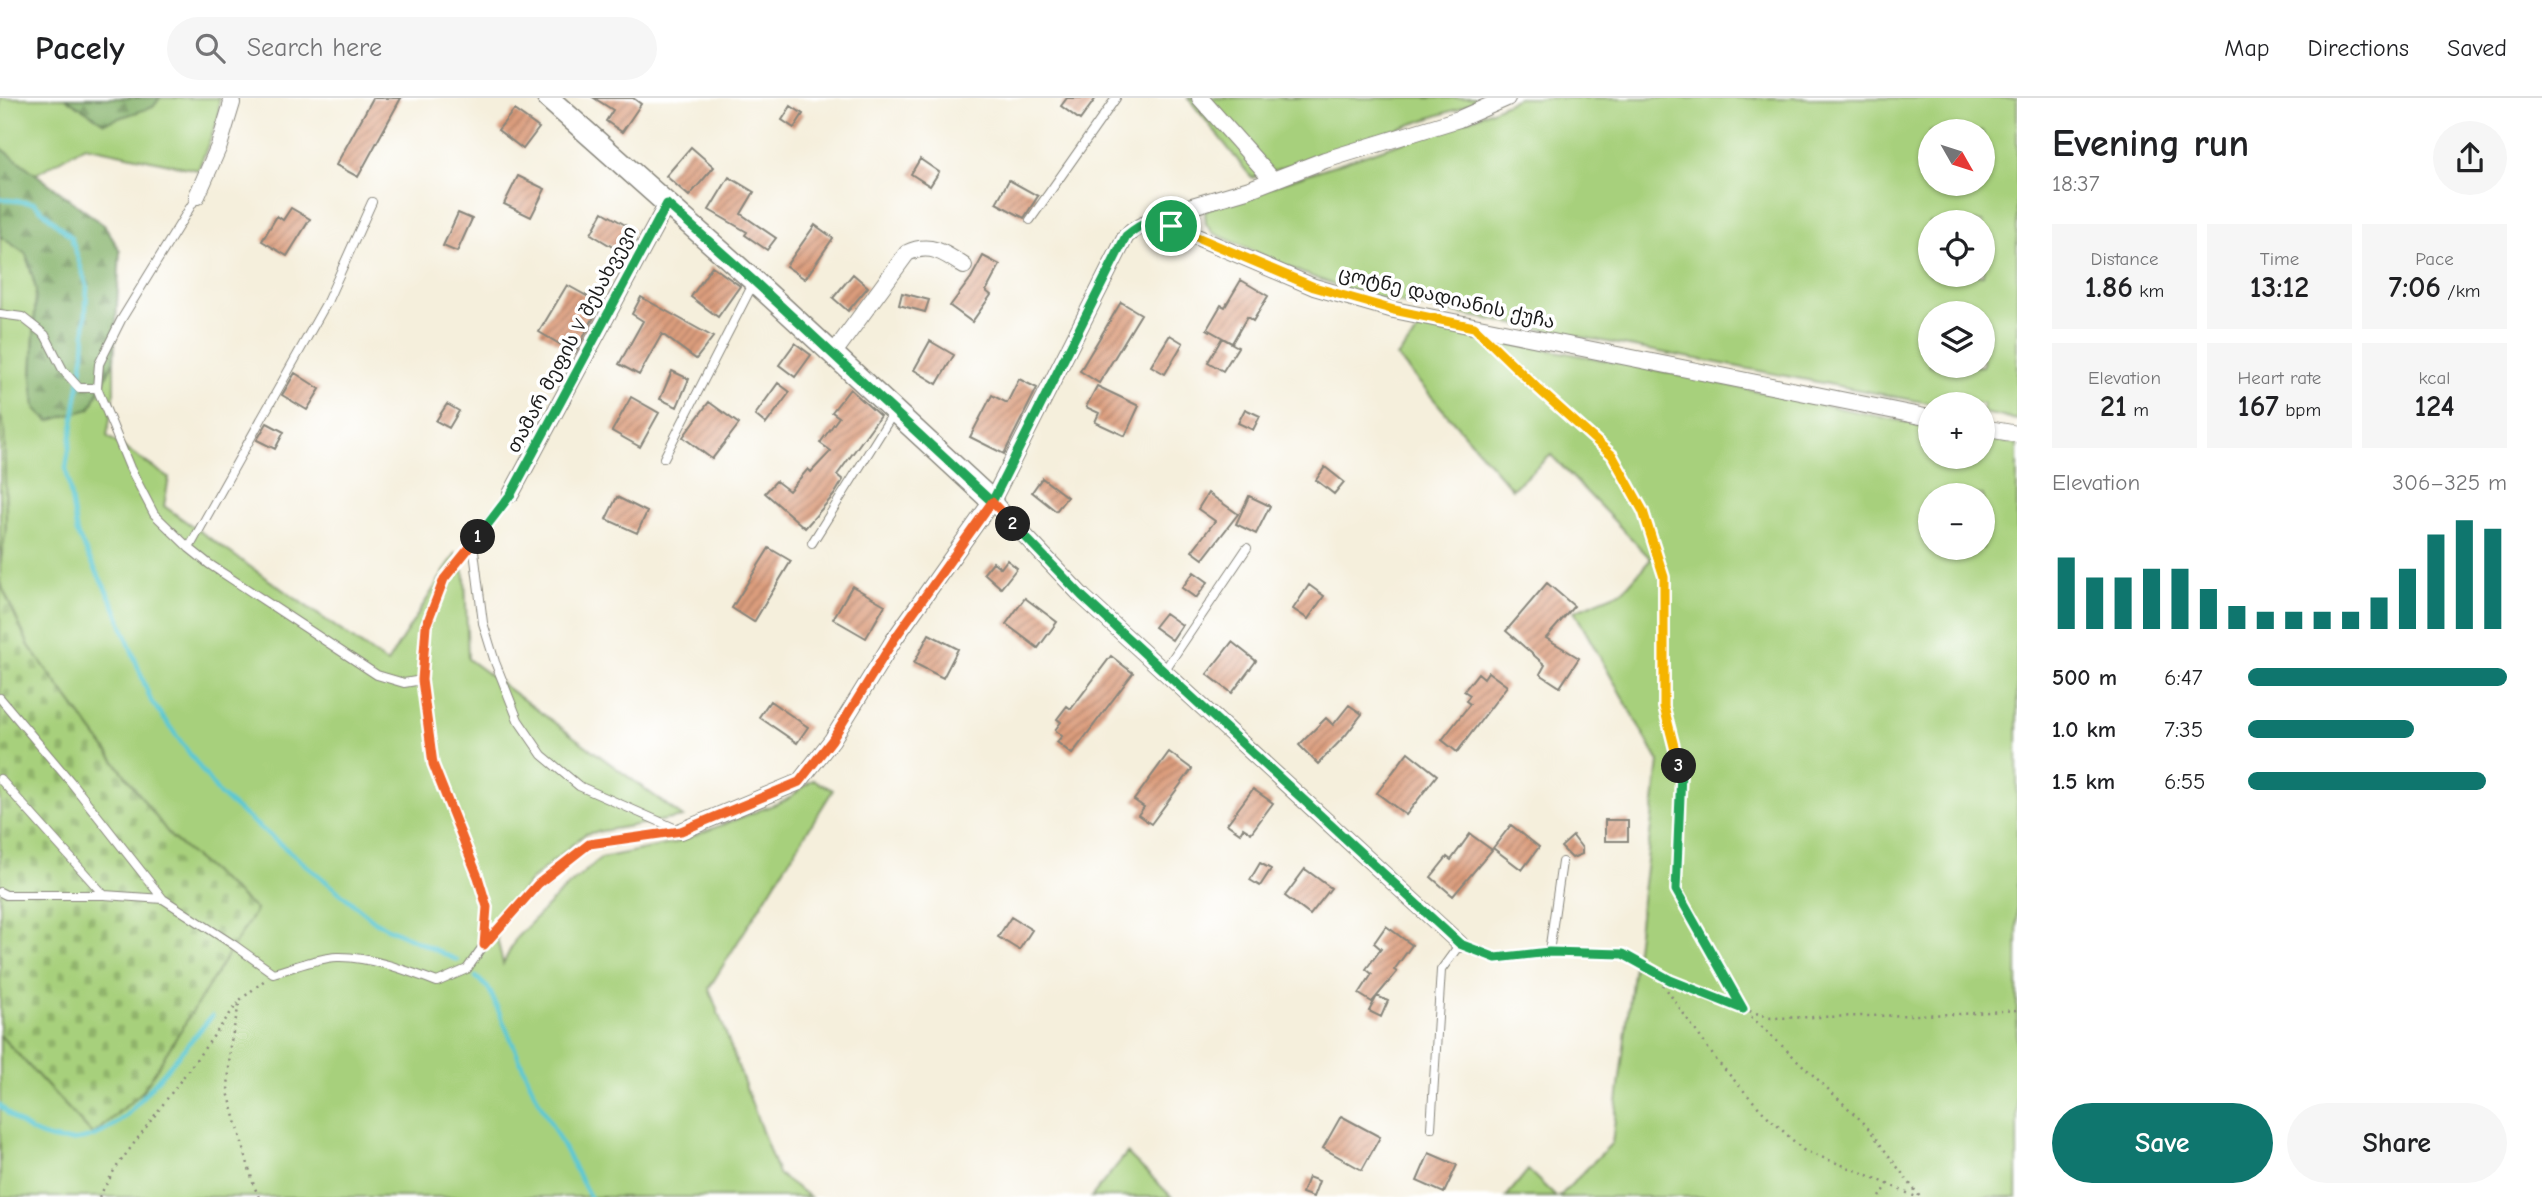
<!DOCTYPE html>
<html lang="en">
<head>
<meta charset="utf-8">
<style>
  :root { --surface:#fff; --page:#f6f6f6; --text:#202124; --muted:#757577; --line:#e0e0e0; --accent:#0f766e }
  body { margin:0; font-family:"Comic Neue","Noto Sans Georgian",sans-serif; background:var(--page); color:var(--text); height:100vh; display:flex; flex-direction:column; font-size:26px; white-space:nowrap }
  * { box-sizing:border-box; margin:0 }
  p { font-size:23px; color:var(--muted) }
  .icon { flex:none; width:38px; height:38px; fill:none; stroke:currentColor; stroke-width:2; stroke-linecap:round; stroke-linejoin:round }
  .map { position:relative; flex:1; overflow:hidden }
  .side { display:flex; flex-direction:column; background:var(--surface); width:525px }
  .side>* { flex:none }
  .needle { width:46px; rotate:129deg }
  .controls { position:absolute; left:1918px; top:21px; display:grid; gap:14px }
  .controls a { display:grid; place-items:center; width:77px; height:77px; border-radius:50%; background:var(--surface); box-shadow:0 2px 5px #0004; font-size:35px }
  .pin { position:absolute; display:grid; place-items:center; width:60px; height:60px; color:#fff; margin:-30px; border:4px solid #fff; border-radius:50%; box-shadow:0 2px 7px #0007 }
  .km { position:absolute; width:35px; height:35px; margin:-18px; border-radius:50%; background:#222; color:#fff; font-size:19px; line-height:35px; text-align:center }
  .round { display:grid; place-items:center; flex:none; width:74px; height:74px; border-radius:37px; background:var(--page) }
  .headline { display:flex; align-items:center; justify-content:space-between; height:119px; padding:0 35px }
  h1 { font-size:38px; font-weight:600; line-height:52px }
  .stats { display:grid; grid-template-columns:repeat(3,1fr); gap:10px; height:119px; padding:7px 35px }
  .stats div { display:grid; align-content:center; border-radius:0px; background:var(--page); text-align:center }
  .stats b { font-size:30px; font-weight:600 }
  .stats small { font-size:19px; font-weight:400 }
  .stats p { font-size:19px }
  .chart { height:196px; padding:14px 35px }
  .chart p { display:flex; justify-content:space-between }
  .chart svg { width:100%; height:126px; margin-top:7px; stroke:var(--accent); stroke-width:6 }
  .primary-button { display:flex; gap:14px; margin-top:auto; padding:14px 35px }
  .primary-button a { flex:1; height:80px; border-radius:42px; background:var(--accent); color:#fff; font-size:28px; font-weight:600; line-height:80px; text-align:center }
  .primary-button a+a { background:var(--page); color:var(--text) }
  ul { padding:0 35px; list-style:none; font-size:23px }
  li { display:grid; grid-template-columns:112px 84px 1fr; align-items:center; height:52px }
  li i { height:18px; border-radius:9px; background:var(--accent) }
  header { display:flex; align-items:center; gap:42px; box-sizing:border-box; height:98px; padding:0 35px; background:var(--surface); border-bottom:2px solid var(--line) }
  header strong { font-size:33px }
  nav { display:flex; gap:38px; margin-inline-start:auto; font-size:24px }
  .search { width:490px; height:63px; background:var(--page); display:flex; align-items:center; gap:18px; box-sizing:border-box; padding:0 24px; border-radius:38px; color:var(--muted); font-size:26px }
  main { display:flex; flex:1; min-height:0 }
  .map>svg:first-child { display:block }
  .grass { fill:#a7d07b; stroke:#62764c; stroke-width:2; fill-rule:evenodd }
  .forest { fill:url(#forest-firs); stroke:#506744; stroke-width:2 }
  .cemetery { fill:url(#cemetery-stones); stroke:#62764c; stroke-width:2 }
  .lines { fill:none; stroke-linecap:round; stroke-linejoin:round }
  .stream { stroke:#5bc8d3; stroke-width:4.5 }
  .building { fill:url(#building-hatch) }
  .service-casing { stroke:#88867c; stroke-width:10 }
  .minor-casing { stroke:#88867c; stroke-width:18 }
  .tertiary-casing { stroke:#88867c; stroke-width:24 }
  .path { stroke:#88867c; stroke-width:2.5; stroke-dasharray:2 5; stroke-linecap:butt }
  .service { stroke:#fff; stroke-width:8 }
  .minor { stroke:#fff; stroke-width:16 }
  .tertiary { stroke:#fff; stroke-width:21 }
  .split-1-casing { stroke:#fff; stroke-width:14 }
  .split-2-casing { stroke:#fff; stroke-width:14 }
  .split-3-casing { stroke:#fff; stroke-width:14 }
  .split-4-casing { stroke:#fff; stroke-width:14 }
  .split-1 { stroke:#22a559; stroke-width:9 }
  .split-2 { stroke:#f0652b; stroke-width:9 }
  .split-3 { stroke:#22a559; stroke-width:9 }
  .split-4 { stroke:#f5b400; stroke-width:9 }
  .labels { text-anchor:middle; stroke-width:7; stroke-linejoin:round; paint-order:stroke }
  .street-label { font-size:19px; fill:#1c1c1c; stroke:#fff }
</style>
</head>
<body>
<header>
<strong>Pacely</strong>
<div class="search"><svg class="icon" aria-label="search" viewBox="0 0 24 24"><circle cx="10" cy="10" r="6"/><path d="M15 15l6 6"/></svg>Search here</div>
<nav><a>Map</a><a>Directions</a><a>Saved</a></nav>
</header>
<main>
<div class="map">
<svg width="2017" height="1099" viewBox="0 0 2017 1099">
  <defs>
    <pattern id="forest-firs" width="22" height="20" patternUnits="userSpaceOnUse" patternTransform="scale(1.75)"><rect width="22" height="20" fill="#85b26b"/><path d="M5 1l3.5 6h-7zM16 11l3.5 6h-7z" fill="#6c9057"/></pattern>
    <pattern id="cemetery-stones" width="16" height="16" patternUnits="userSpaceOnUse" patternTransform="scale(1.75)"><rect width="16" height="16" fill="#a7d07b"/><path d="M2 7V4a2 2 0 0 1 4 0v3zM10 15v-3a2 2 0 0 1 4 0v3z" fill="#8fb26a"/></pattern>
    <pattern id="building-hatch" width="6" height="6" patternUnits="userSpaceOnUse" patternTransform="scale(1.75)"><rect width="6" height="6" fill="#db9d7d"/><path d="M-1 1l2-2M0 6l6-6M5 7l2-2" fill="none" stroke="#b17f66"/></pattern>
  </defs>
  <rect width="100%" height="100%" fill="#fff"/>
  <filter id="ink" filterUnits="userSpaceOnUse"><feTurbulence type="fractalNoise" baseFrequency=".0143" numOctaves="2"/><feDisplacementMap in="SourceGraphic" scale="14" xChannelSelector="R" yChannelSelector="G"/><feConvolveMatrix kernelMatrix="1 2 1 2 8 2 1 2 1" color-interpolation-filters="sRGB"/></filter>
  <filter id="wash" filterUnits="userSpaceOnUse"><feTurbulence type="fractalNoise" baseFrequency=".00686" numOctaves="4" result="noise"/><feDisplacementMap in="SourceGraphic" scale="28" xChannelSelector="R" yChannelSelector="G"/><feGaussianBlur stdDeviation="1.57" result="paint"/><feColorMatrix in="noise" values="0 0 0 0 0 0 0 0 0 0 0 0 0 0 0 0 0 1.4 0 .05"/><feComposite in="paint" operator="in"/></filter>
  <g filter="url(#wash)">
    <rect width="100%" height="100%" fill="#f5efdc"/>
    <path class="grass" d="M 0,0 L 66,0 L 70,4 L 153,9 L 160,0 L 219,0 L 219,19 L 198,72 L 85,48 L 34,77 L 0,49 Z
      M 1188,0 L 1482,0 L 1457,11 L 1252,80 Z
      M 1518,0 L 2017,0 L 2017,322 L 1983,315 L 1983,306 L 1933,306 L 1366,198 L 1302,175 L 1213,135 L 1206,126 L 1205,114 L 1211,109 L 1476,19 ZM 1930,33 L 1983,33 L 1983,86 L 1930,86 ZM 1930,124 L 1983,124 L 1983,177 L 1930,177 ZM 1930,215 L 1983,215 L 1983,268 L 1930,268 Z
      M 0,138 L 26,156 L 36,191 L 32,281 L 90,311 L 114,263 L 114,299 L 107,338 L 169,380 L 164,408 L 387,565 L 456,455 L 465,477 L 468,561 L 683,719 L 585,736 L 531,782 L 494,827 L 503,866 L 516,840 L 558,797 L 601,760 L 675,745 L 786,702 L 813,682 L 833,692 L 709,890 L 778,1076 L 810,1099 L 0,1099 L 0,937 L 93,1037 L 234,847 L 256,812 L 171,739 L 29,548 L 0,485 L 0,466 L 6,430 L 4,329 L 0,317 Z
      M 1422,228 L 1652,271 L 1930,329 L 1930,359 L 1983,359 L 1983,340 L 2017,346 L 2017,1099 L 1559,1099 L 1612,1045 L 1659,664 L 1574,513 L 1623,493 L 1651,461 L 1551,357 L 1512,391 L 1397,259 ZM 1930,397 L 1983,397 L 1983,450 L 1930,450 Z
      M 1127,1055 L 1172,1099 L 1091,1099 Z
      M 1528,1072 L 1556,1099 L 1506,1099 Z"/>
    <path class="forest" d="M 66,0 L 160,0 L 153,9 L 104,25 Z
      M 0,49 L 105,128 L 120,153 L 114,263 L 90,311 L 49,323 L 35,310 L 32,281 L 36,191 L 26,156 L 0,138 Z"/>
    <path class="cemetery" d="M 0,317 L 4,329 L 6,430 L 0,466 Z
      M 0,485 L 29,548 L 171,739 L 256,812 L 142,994 L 93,1037 L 0,937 Z"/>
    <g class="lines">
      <path class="stream" d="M 0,101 L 34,105 L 71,139 L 87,188 L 84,255 L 66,370 L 77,436 L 115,509 L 151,603 L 220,697 L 377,825 L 457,862
        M 476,879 L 489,891 L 534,994 L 590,1099
        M 0,1007 C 35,1047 81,1056 123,1020 C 136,1009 147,993 159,980 C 177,959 194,939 212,918"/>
    </g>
    <g id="blocks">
      <path class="building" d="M 373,0 L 401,0 L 358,79 L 336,67 Z
        M 594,0 L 633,0 L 641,6 L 622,34 L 606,23 L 613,12 Z
        M 1067,0 L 1096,0 L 1080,22 L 1061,8 Z
        M 791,8 L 803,16 L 794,30 L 782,22 Z
        M 514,12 L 539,30 L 523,51 L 498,32 Z
        M 691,49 L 714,69 L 689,98 L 666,78 Z
        M 920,61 L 939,74 L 930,88 L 911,76 Z
        M 518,78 L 545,91 L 531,119 L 504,106 Z
        M 729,79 L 754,94 L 741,116 L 776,140 L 767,152 L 745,137 L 747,134 L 709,112 Z
        M 1009,82 L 1038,98 L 1024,120 L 996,105 Z
        M 291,110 L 310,121 L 287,158 L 262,143 L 277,118 L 283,122 Z
        M 603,114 L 634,132 L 621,154 L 591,136 Z
        M 458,115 L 472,121 L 457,154 L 443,148 Z
        M 815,127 L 833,140 L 805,181 L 786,168 Z
        M 983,158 L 1000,167 L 986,193 L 991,197 L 972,224 L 950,208 L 971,180 Z
        M 712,168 L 740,188 L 718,219 L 691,199 Z
        M 853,176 L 868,189 L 848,213 L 833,200 Z
        M 1241,182 L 1268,198 L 1253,223 L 1247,219 L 1232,245 L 1207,231 L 1221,207 L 1225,209 Z
        M 567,187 L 592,201 L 585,214 L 594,219 L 575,255 L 539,234 Z
        M 902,195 L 929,202 L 925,214 L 899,207 Z
        M 641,199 L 713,239 L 696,261 L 662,236 L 639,277 L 619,266 L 643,223 L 632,216 Z
        M 1121,204 L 1141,216 L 1099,285 L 1080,273 Z
        M 1170,237 L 1183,245 L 1165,276 L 1151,268 Z
        M 1222,240 L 1238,249 L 1223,273 L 1208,264 Z
        M 930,243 L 954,257 L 937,286 L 914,272 Z
        M 795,245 L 811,257 L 795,279 L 779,267 Z
        M 672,273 L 689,281 L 677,309 L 660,301 Z
        M 295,275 L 320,291 L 307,312 L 282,297 Z
        M 1019,281 L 1037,290 L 1004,356 L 970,339 L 992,297 L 1007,305 Z
        M 778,285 L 790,294 L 766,326 L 755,317 Z
        M 1097,288 L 1139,308 L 1125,338 L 1095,324 L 1099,315 L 1086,309 Z
        M 850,291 L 880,318 L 837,377 L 843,382 L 834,397 L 805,430 L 765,395 L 776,383 L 789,393 L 808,371 L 811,374 L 831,353 L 820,345 L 839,319 L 832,314 Z
        M 631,299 L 659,315 L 640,349 L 612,333 Z
        M 709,304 L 739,326 L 712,361 L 683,339 Z
        M 447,306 L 459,313 L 449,330 L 436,323 Z
        M 1245,311 L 1260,318 L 1253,332 L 1238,325 Z
        M 267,325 L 284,334 L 275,351 L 257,342 Z
        M 1325,369 L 1344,384 L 1334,396 L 1316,382 Z
        M 1042,380 L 1067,399 L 1056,413 L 1032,394 Z
        M 1208,395 L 1238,416 L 1203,461 L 1192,453 L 1215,423 L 1198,411 Z
        M 1249,398 L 1270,408 L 1256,436 L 1236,426 Z
        M 617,399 L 647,414 L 637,435 L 606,421 Z
        M 769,450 L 791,463 L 754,524 L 732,510 Z
        M 1007,462 L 1017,470 L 1001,490 L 984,475 L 993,464 L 1001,470 Z
        M 1194,474 L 1208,484 L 1196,500 L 1182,490 Z
        M 1547,485 L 1574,508 L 1546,540 L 1579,560 L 1560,589 L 1540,576 L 1545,567 L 1506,533 Z
        M 1309,487 L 1324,498 L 1308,521 L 1293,511 Z
        M 852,488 L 885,507 L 866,540 L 833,521 Z
        M 1025,500 L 1057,524 L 1038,550 L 1006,526 Z
        M 1165,515 L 1182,527 L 1172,542 L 1154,529 Z
        M 929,536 L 958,551 L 943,580 L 914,565 Z
        M 1232,544 L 1256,563 L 1232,595 L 1207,576 Z
        M 1111,558 L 1133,575 L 1072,656 L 1057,644 L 1062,638 L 1055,632 L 1061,624 L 1057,621 L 1067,608 L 1071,611 Z
        M 1488,574 L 1507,588 L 1457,654 L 1442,642 L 1470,606 L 1466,603 L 1470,597 L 1464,593 L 1478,575 L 1484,580 Z
        M 770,603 L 808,629 L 797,645 L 759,619 Z
        M 1349,607 L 1362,616 L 1345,638 L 1318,666 L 1299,647 L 1326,620 L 1333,627 Z
        M 1169,654 L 1192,671 L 1151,726 L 1138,717 L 1144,709 L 1134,702 Z
        M 1408,654 L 1437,677 L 1406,717 L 1377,695 Z
        M 1253,691 L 1273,705 L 1251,735 L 1243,730 L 1240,735 L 1227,726 Z
        M 1605,722 L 1628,722 L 1628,743 L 1605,743 Z
        M 1511,727 L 1539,749 L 1522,772 L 1493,750 Z
        M 1470,736 L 1492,752 L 1453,798 L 1431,779 L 1447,759 L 1451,762 Z
        M 1573,738 L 1582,750 L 1582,756 L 1572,760 L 1561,749 Z
        M 1260,765 L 1271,771 L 1260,788 L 1250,782 Z
        M 1305,771 L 1331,790 L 1310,817 L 1285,798 Z
        M 1011,819 L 1032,832 L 1019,852 L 998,839 Z
        M 1386,828 L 1412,847 L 1394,872 L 1397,874 L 1377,898 L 1388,903 L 1381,919 L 1369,913 L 1377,898 L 1372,904 L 1359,896 L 1372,876 L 1366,871 L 1381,851 L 1374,845 Z
        M 1341,1018 L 1380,1039 L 1362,1072 L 1323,1050 Z
        M 1429,1055 L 1457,1067 L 1444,1095 L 1417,1083 Z
        M 1308,1079 L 1319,1083 L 1313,1099 L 1302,1095 Z"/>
    </g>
  </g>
  <g filter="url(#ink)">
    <use href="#blocks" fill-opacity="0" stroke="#88867c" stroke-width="2"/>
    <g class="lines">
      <g class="service-casing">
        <path id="service" d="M 1030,122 L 1116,0
          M 0,216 L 22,219 L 45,237 L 63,272 L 79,290 L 97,290 L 99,266 L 121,222 L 197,98
          M 97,290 L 130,370 L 154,416 L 189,450 L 209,466 L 377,577 L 404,585 L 422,582 L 426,528 L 444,481 L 511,396
          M 664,360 L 753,186
          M 473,445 L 483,525 L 495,564 L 518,622 L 542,657 L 579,688 L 681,733
          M 812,445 L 894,314
          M 189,450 L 327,204 L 372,104
          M 1164,573 L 1247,450
          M 422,582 L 433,666 L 478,779 L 487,809 L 484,847
          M 0,600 L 70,683 L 163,801
          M 0,681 L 104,797 L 163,801 L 234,847 L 273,875 C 293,870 316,860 337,859 C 369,858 408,873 437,884 L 467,871 L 484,847 L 539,786 L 589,746 L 681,733
          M 0,794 L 6,797 L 104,797
          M 1431,1030 L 1441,872 L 1460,846 L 1496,860 L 1549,854 L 1562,764"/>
      </g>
      <g class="minor-casing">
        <path id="minor" d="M 1200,0 L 1273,82
          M 197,98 L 219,48 L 232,5 L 231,0
          M 1171,128 L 1175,120 L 1189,109 L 1250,91 L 1325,62 L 1459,21 L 1507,0
          M 833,256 L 907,155 C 930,144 945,155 964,168
          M 1983,330 L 2017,336
          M 511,396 L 667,106
          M 992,403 L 1082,498 L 1460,846
          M 681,733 L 799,684 L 832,642 L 895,540 L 992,403 L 1126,138 C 1144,124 1149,122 1171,128 L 1314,189 L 1394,212 L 1930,320"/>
      </g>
      <g class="tertiary-casing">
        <path id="tertiary" d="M 548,0 L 754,183 L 992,403"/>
      </g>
      <path class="path" d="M 1494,249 L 1612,357 L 1643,413 L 1664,479 L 1664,609 L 1681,675 L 1676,792 L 1743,911 L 1865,1026 L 1920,1099
        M 1559,855 L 1623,856 L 1670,882 L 1725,905 L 1771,920 L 1961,916 L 2017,912
        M 1655,875 L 1717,963 L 1761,1012 L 1803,1052 L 1868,1077 L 1916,1099
        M 99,1099 L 115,1071 L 238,905
        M 259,1099 L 254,1088 L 228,994 L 230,948 L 240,902 L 265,882
        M 1880,1099 L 1888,1086"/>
      <use href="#service" class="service"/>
      <use href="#minor" class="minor"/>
      <use href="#tertiary" class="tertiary"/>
    </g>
  </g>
  <g class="lines" filter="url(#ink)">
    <g class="split-1-casing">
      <path id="split-1" d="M 478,439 L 511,396 L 667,106 L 754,183 L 992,404 L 1126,138 C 1144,123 1149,122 1171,128"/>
    </g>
    <g class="split-2-casing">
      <path id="split-2" d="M 478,439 L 444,481 L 426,528 L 422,582 L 433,666 L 478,779 L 487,809 L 484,847 L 538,786 L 589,746 L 681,733 L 799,684 L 832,642 L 895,540 L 992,404 L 1013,426"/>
    </g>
    <g class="split-3-casing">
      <path id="split-3" d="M 1013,426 L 1082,498 L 1460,846 L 1496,860 L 1549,854 L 1623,856 L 1670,882 L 1743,911 L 1676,792 L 1681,675 L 1679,668"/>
    </g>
    <g class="split-4-casing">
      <path id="split-4" d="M 1171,128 L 1314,189 L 1394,212 L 1474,229 L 1535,288 L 1612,357 L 1643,413 L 1664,479 L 1664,609 L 1679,668"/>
    </g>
    <use href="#split-1" class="split-1"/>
    <use href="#split-2" class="split-2"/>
    <use href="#split-3" class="split-3"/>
    <use href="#split-4" class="split-4"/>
  </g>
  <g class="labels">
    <g class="street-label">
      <text transform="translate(1447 199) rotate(13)" y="7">ცოტნე დადიანის ქუჩა</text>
      <text transform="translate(571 241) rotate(-62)" y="7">თამარ მეფის V შესახვევი</text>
    </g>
  </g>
</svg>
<div class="controls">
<a><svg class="needle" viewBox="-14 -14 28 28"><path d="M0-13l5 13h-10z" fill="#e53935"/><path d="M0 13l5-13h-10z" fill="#757577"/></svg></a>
<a><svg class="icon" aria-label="locate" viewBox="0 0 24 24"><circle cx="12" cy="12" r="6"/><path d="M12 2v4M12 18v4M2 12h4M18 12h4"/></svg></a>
<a><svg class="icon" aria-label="layers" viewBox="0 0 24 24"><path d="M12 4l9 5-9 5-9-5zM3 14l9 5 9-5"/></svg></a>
<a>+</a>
<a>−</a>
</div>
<div class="pin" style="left:1171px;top:128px;background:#1e9e55"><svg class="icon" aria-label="arrive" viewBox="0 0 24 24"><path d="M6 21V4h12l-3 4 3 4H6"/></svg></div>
<b class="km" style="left:478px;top:439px">1</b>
<b class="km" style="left:1013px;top:426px">2</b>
<b class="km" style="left:1679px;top:668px">3</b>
</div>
<section class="side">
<div class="headline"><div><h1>Evening run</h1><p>18:37</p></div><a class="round"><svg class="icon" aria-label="share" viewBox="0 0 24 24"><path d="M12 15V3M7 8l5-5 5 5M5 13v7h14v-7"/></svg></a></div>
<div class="stats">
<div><p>Distance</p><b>1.86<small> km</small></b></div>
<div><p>Time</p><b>13:12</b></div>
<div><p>Pace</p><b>7:06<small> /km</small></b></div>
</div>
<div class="stats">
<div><p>Elevation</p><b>21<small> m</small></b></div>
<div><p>Heart rate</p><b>167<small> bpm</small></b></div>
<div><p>kcal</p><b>124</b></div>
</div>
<div class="chart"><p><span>Elevation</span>306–325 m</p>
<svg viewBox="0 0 160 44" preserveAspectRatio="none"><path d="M5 44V19M15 44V26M25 44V26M35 44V23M45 44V23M55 44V30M65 44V36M75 44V38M85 44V38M95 44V38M105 44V38M115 44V33M125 44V23M135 44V11M145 44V6M155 44V9"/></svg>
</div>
<ul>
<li><b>500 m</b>6:47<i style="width:100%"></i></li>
<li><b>1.0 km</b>7:35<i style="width:64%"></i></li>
<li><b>1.5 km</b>6:55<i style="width:92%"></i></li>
</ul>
<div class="primary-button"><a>Save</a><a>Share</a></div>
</section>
</main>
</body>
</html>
